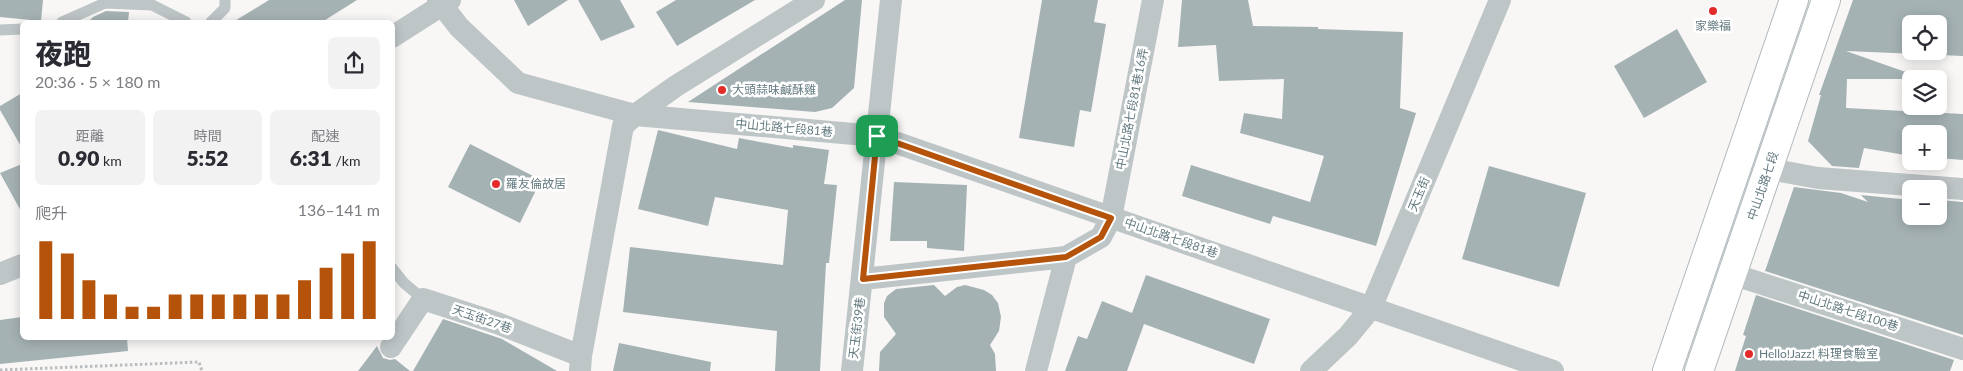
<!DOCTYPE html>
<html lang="zh-TW">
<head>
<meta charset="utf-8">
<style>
  :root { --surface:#fff; --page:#f2f2f3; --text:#2b2b33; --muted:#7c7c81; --accent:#b45309 }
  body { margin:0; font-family:Lato,"Noto Sans TC",sans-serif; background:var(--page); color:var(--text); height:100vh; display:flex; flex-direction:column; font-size:19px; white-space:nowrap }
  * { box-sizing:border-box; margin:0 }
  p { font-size:16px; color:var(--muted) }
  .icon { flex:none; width:28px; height:28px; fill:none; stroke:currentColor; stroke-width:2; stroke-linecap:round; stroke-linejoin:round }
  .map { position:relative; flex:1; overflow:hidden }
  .side { position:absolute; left:20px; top:20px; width:375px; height:320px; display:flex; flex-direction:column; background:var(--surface); border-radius:8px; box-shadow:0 2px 12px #0003 }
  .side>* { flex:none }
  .buttons { position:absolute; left:1902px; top:15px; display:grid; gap:10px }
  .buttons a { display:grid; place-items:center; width:45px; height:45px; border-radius:8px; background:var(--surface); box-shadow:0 2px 12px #0003; font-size:25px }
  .pin { position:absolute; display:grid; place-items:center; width:42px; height:42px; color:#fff; margin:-21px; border-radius:10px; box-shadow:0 2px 8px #0006 }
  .round { display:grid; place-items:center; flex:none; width:52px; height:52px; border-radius:8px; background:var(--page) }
  .headline { display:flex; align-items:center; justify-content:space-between; height:85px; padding:0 15px }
  h1 { font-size:28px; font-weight:800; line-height:38px }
  .stats { display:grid; grid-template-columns:repeat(3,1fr); gap:8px; height:85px; padding:5px 15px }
  .stats div { display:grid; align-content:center; border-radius:8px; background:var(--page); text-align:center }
  .stats b { font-size:21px; font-weight:800 }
  .stats small { font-size:14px; font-weight:400 }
  .stats p { font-size:14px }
  .chart { height:140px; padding:10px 15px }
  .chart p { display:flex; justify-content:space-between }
  .chart svg { width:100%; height:90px; margin-top:5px; stroke:var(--accent); stroke-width:6 }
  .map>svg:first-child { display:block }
  .building { fill:#a5b2b4; fill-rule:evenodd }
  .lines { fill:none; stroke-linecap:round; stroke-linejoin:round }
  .secondary-casing { stroke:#b1b9bc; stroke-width:30 }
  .path { stroke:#b9bdbf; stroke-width:3; stroke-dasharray:2.5 2.5; stroke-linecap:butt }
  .service { stroke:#bec5c7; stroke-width:11 }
  .minor { stroke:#bec5c7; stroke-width:22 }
  .secondary { stroke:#fff; stroke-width:28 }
  .route-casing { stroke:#fff; stroke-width:10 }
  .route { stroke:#b45309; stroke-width:6 }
  .poi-dot { fill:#e32b2a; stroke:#fff; stroke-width:2 }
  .labels { text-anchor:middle; stroke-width:5; stroke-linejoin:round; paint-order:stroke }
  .poi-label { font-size:12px; fill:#637a80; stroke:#fff; text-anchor:start }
  .street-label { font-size:12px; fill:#637a80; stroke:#fff }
</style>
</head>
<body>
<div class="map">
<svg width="1963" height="371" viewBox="0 0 1963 371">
  <rect width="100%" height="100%" fill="#f8f7f5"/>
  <path class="building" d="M 0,0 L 43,0 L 41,21 L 0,17 Z
    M 269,0 L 357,0 L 322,22 L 233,22 Z
    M 514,0 L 568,0 L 528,26 Z
    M 578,0 L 620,0 L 635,27 L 601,41 Z
    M 676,0 L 755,0 L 677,46 L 656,12 Z
    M 845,0 L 862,0 L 854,88 L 832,108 L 815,112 L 688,102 Z
    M 1042,0 L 1098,0 L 1094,22 L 1106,24 L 1091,112 L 1080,110 L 1074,147 L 1019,138 Z
    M 1182,0 L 1248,0 L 1253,26 L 1318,27 L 1318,29 L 1403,32 L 1400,108 L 1416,113 L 1376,246 L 1273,216 L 1270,224 L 1182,196 L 1191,165 L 1310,202 L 1324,156 L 1240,133 L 1244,113 L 1282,119 L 1284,79 L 1219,81 L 1216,45 L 1178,47 Z
    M 1853,0 L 1963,0 L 1963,56 L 1846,51 L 1917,76 L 1917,79 L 1847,79 L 1846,108 L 1963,114 L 1963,160 L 1939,158 L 1939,134 L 1911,134 L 1911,156 L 1864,148 L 1859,168 L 1832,166 L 1808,141 L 1821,95 L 1819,95 ZM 1911,24 L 1939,24 L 1939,51 L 1911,51 Z
    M 106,11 L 129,12 L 128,22 L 88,22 L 93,17 Z
    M 1677,29 L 1707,82 L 1644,118 L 1614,66 Z
    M 22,93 L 22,148 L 0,110 L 0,106 Z
    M 658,130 L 737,149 L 739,138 L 793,148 L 793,145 L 829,150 L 824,184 L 837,185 L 829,263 L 826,263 L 820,371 L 775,371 L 777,331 L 623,312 L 630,247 L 783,265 L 788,210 L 715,197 L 708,226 L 638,209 Z
    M 470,144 L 541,180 L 520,223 L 448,187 Z
    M 22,164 L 22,213 L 0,173 Z
    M 1489,166 L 1586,193 L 1559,287 L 1462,259 Z
    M 894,182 L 967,185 L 964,251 L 927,248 L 927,241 L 890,241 Z
    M 1794,187 L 1841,193 L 1868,202 L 1861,195 L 1911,200 L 1911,216 L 1939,216 L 1939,200 L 1963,202 L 1963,335 L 1765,271 Z
    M 1146,275 L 1270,319 L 1254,364 L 1144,324 L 1127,371 L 1065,371 L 1078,336 L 1087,339 L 1102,301 L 1132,313 Z
    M 934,285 L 945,296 L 957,287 L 965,285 L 984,290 L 992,295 L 998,303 L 1001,317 L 999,331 L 990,345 L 995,354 L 996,371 L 879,371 L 880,352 L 896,334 L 884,317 L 884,303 L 887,296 L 896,289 Z
    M 1756,295 L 1954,360 L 1950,371 L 1735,371 L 1746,336 L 1743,335 Z
    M 22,317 L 22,338 L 127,338 L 128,351 L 0,364 L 0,320 Z
    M 443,319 L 502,339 L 557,371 L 413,371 Z
    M 619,343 L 711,362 L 710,371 L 613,371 Z
    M 377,346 L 383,358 L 390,360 L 395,359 L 410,371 L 358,371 Z"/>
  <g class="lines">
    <g class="secondary-casing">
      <path id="secondary" d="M 1667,371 L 1794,0
        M 1699,371 L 1826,0"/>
    </g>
    <path class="path" d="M 0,370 L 199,362 L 202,371"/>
    <path class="service" d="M 62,22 L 105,3 L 152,5 L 186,22
      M 211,22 L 225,8 L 225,0
      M 0,30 L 22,29
      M 392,268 L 404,283 L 423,299"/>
    <path class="minor" d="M 438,0 L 459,27 L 518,83 L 635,115 L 877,136 L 1553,371
      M 392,37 L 450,0
      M 1769,169 L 1818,178 L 1963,189
      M 0,274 L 22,265
      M 1732,274 L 1963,349
      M 863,279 L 1066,257 L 1101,237 L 1111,218 L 1153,0
      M 391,347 L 423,299 L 497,323 L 581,356
      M 580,371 L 581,356 L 623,126 L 635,115 L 676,86 L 814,0
      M 852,371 L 891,0
      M 1036,371 L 1066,257
      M 1311,371 L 1348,336 L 1371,308 L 1500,0"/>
    <use href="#secondary" class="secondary"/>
  </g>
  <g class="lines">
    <g class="route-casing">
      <path id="route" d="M 877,136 L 1079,207 L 1111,218 L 1101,237 L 1066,257 L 863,279 Z"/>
    </g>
    <use href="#route" class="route"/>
  </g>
  <g class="poi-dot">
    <circle cx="1713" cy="11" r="5"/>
    <circle cx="722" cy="90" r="5"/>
    <circle cx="496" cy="184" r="5"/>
    <circle cx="1749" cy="354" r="5"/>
  </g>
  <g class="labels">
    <g class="poi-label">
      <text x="1713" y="30" text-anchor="middle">家樂福</text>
      <text x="732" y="94">大頭蒜味鹹酥雞</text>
      <text x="506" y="188">羅友倫故居</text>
      <text x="1759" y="358">Hello!Jazz! 料理食驗室</text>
    </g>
    <g class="street-label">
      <text transform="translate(1132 109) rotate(-79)" y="4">中山北路七段81巷16弄</text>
      <text transform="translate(784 128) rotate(5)" y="4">中山北路七段81巷</text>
      <text transform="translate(1763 186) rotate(-71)" y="4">中山北路七段</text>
      <text transform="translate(1419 194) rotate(-67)" y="4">天玉街</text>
      <text transform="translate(1171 238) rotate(19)" y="4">中山北路七段81巷</text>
      <text transform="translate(1848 311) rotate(18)" y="4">中山北路七段100巷</text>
      <text transform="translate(482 319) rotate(19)" y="4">天玉街27巷</text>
      <text transform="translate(857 328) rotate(-83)" y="4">天玉街39巷</text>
    </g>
  </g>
</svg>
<div class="buttons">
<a><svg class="icon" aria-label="locate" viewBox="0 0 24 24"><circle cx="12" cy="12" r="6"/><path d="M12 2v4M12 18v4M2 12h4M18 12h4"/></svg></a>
<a><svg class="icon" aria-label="layers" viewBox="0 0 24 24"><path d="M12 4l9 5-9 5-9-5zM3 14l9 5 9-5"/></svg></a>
<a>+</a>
<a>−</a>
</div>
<div class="pin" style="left:877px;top:136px;background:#1e9e55"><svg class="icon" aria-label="arrive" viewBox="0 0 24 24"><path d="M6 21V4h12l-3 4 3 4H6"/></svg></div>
<section class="side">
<div class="headline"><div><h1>夜跑</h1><p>20:36 · 5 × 180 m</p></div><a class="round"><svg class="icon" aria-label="share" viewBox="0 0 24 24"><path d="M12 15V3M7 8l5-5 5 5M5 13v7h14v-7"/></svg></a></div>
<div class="stats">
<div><p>距離</p><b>0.90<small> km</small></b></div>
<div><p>時間</p><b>5:52</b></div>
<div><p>配速</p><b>6:31<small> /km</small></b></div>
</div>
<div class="chart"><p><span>爬升</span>136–141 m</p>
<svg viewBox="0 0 160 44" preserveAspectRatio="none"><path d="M5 44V6M15 44V12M25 44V25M35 44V32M45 44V38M55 44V38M65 44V32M75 44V32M85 44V32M95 44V32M105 44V32M115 44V32M125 44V25M135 44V19M145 44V12M155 44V6"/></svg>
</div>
</section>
</div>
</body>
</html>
